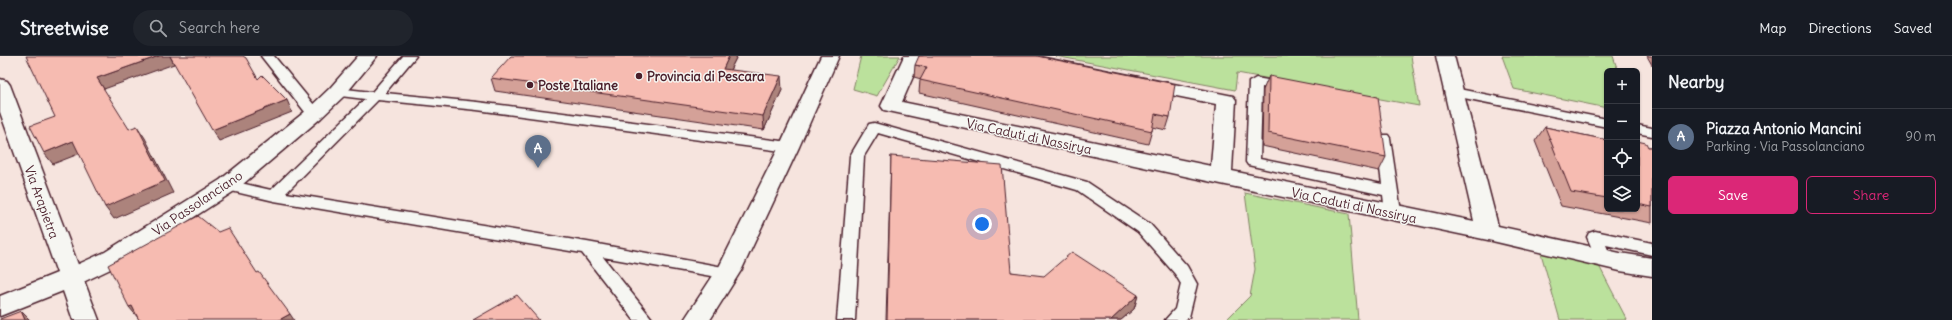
<!DOCTYPE html>
<meta charset="utf-8">
<style>
:root{--surface:#171b24;--page:#20242c;--text:#f1f3f6;--muted:#9ea1a6;--line:#363941;--accent:#db2777}
body{margin:0;font-family:Delius,sans-serif;background:var(--page);color:var(--text)}
.controls{position:absolute;right:12px;top:12px;display:grid;overflow:hidden;border-radius:6px;box-shadow:0 1px 3px #0004}
.controls button{width:36px;height:36px;display:grid;place-items:center;padding:0;border:0;border-bottom:1px solid var(--line);background:var(--surface);color:var(--text);font:20px sans-serif}
.you{position:absolute;left:982px;top:168px;width:14px;height:14px;margin:-10px;border:3px solid #fff;border-radius:50%;background:#1a73e8;box-shadow:0 0 0 6px #1a73e833}
.badge{display:grid;place-items:center;width:26px;height:26px;border-radius:50%;background:var(--accent);color:#fff;font-size:13px;font-weight:700}
.pin{position:absolute;translate:-50% -33px;filter:drop-shadow(0 1px 2px #0008)}
.pin::after{content:'';position:absolute;top:21px;width:14px;height:12px;background:inherit;clip-path:polygon(0 0,100% 0,50% 100%)}
.list{margin:0;padding:0;list-style:none}
h2{display:flex;justify-content:space-between;align-items:center;height:52px;margin:0;padding:0 16px;font-size:17px}
h2 small{font-size:13px;font-weight:400;color:var(--muted)}
.list li{display:grid;grid-template-columns:26px 1fr auto;gap:12px;align-items:center;box-sizing:border-box;height:56px;padding:0 16px;border-top:1px solid var(--line)}
.list b{display:block;font-size:15px;white-space:nowrap}
.list p{margin:0;font-size:13px;white-space:nowrap;color:var(--muted)}
.list em{font-size:13px;font-style:normal;color:var(--muted)}
.actions{display:flex;gap:8px;padding:12px 16px}
.actions a{flex:1;padding:9px 0;border:1px solid var(--accent);border-radius:6px;text-align:center;font-size:14px;color:var(--accent)}
.actions .main{background:var(--accent);color:#fff}
.icon{flex:none;width:22px;height:22px;fill:none;stroke:currentColor;stroke-width:2;stroke-linecap:round;stroke-linejoin:round}
.map{position:relative;flex:none;width:1652px;height:264px;overflow:hidden}
header{display:flex;align-items:center;gap:24px;box-sizing:border-box;height:56px;padding:0 20px;background:var(--surface);border-bottom:1px solid var(--line)}
header strong{font-size:19px}
nav{display:flex;gap:22px;margin-inline-start:auto;font-size:14px}
.search{width:280px;height:36px;background:var(--page);display:flex;align-items:center;gap:10px;box-sizing:border-box;padding:0 14px;border-radius:22px;color:var(--muted);font-size:15px}
main{display:flex}
aside{flex:1;background:var(--surface)}
.map>svg:first-child{display:block}
</style>
<header>
<strong>Streetwise</strong>
<div class="search"><svg class="icon" aria-label="search" viewBox="0 0 24 24"><circle cx="10" cy="10" r="6"/><path d="M15 15l6 6"/></svg>Search here</div>
<nav><a>Map</a><a>Directions</a><a>Saved</a></nav>
</header>
<main>
<div class="map">
<svg width="1652" height="264" viewBox="0 0 1652 264">
<rect width="100%" height="100%" fill="#f6e4de"/>
<filter id="ink" filterUnits="userSpaceOnUse"><feTurbulence type="fractalNoise" baseFrequency=".025" numOctaves="2"/><feDisplacementMap in="SourceGraphic" scale="8" xChannelSelector="R" yChannelSelector="G"/><feConvolveMatrix kernelMatrix="1 2 1 2 8 2 1 2 1" color-interpolation-filters="sRGB"/></filter>
<g filter="url(#ink)">
<!-- green -->
<path fill="#bbe19c" stroke="#828064" d="M 861,0 L 900,0 L 877,40 L 853,33 Z
M 1055,0 L 1411,0 L 1419,50 L 1237,17 L 1235,34 Z
M 1502,0 L 1613,0 L 1618,15 L 1607,15 L 1607,52 L 1514,33 Z
M 1245,137 L 1349,158 L 1358,264 L 1226,264 L 1250,240 L 1255,213 Z
M 1540,194 L 1597,206 L 1627,264 L 1560,264 Z"/>
<g fill="none" stroke-linecap="round" stroke-linejoin="round">
<!-- service casing -->
<g stroke="#4a1f2b" stroke-width="3">
<path id="service" d="M 261,0 L 274,0 L 319,55 L 321,58 L 319,61 L 309,61 Z
M 403,0 L 416,0 L 385,37 L 477,46 L 789,86 L 794,88 L 796,91 L 794,94 L 789,96 L 477,54 L 378,44 L 286,137 L 587,186 L 734,213 L 736,217 L 734,221 L 728,223 L 603,201 L 653,264 L 634,264 L 582,197 L 274,145 L 223,133 L 221,129 L 223,125 L 228,124 L 271,134 L 365,43 L 332,39 L 330,36 L 332,33 L 337,32 L 372,36 Z
M 1256,22 L 1290,28 L 1292,31 L 1285,35 L 1262,31 L 1260,103 L 1382,128 L 1376,82 L 1378,79 L 1388,79 L 1390,82 L 1401,156 L 1398,160 L 1393,161 L 1388,160 L 1385,156 L 1383,139 L 1248,109 L 1246,106 L 1249,26 Z
M 1454,32 L 1607,63 L 1607,71 L 1449,39 L 1447,36 L 1449,33 Z
M 874,67 L 1087,126 L 1150,168 L 1187,210 L 1197,228 L 1189,261 L 1185,264 L 1165,264 L 1175,253 L 1181,228 L 1175,218 L 1138,176 L 1077,134 L 878,77 L 864,100 L 855,264 L 837,264 L 850,100 L 869,68 Z
M 1637,69 L 1652,72 L 1652,80 L 1637,77 Z
M 1595,175 L 1652,187 L 1652,199 L 1606,189 L 1612,203 L 1610,207 L 1604,209 L 1598,207 L 1587,181 L 1589,177 Z"/>
</g>
<!-- minor casing -->
<g stroke="#4a1f2b" stroke-width="3">
<path id="minor" d="M 358,0 L 377,0 L 344,40 L 321,62 L 236,134 L 121,208 L 79,228 L 70,231 L 61,228 L 58,222 L 61,216 L 105,196 L 220,124 L 307,54 L 330,32 Z
M 821,0 L 839,0 L 799,91 L 742,213 L 710,264 L 684,264 L 720,209 L 779,91 Z
M 904,0 L 922,0 L 902,46 L 1211,110 L 1216,48 L 1007,6 L 1000,4 L 998,0 L 1035,0 L 1233,40 L 1236,44 L 1232,115 L 1474,165 L 1436,0 L 1454,0 L 1498,170 L 1620,197 L 1652,202 L 1652,220 L 1620,215 L 1488,184 L 1221,128 L 884,54 L 881,50 Z"/>
</g>
<!-- tertiary casing -->
<g stroke="#4a1f2b" stroke-width="3">
<path id="tertiary" d="M 0,23 L 7,25 L 10,29 L 99,264 L 73,264 L 63,235 L 0,260 L 0,240 L 57,217 L 0,56 Z"/>
</g>
<!-- service -->
<use href="#service" fill="#f6f6f2" fill-rule="evenodd"/>
<!-- minor -->
<use href="#minor" fill="#f6f6f2" fill-rule="evenodd"/>
<!-- tertiary -->
<use href="#tertiary" fill="#f6f6f2" fill-rule="evenodd"/>
</g>
<!-- wall -->
<path fill="#d4a198" stroke="#4a1f2b" d="M 737,0 L 730,14 L 782,34 L 764,74 L 495,35 L 491,22 Z
M 1647,0 L 1652,0 L 1652,9 Z
M 915,9 L 1170,61 L 1166,74 L 1153,71 L 1148,88 L 919,37 L 920,24 L 921,23 L 914,21 Z
M 1269,20 L 1386,101 L 1379,115 L 1262,90 L 1263,34 Z
M 1545,71 L 1607,84 L 1607,153 L 1637,153 L 1637,85 L 1648,91 L 1652,91 L 1652,167 L 1561,150 L 1535,85 Z
M 891,100 L 1011,216 L 1138,239 L 1134,253 L 1121,264 L 886,264 Z"/>
<!-- shaded-wall -->
<path fill="#ac837c" stroke="#4a1f2b" d="M 159,0 L 170,0 L 174,8 L 104,33 L 97,22 Z
M 729,0 L 737,0 L 724,26 L 723,13 Z
M 781,20 L 782,34 L 764,74 L 763,60 Z
M 287,44 L 292,56 L 219,85 L 212,74 Z
M 137,70 L 145,82 L 173,137 L 114,163 L 105,151 Z
M 73,85 L 81,97 L 53,108 L 44,97 Z
M 1138,239 L 1134,253 L 1121,264 L 1111,264 Z
M 132,250 L 139,263 L 129,251 Z
M 21,255 L 30,264 L 25,264 Z
M 290,258 L 294,264 L 279,264 Z"/>
<!-- building -->
<path fill="#f6bbb1" stroke="#4a1f2b" d="M 26,0 L 159,0 L 97,22 L 129,73 L 137,70 L 165,125 L 105,151 L 73,85 L 44,97 L 30,70 L 55,61 Z
M 170,0 L 243,0 L 246,2 L 258,23 L 262,19 L 287,44 L 212,74 Z
M 511,0 L 729,0 L 723,13 L 781,20 L 763,60 L 491,22 Z
M 919,0 L 1037,0 L 1175,28 L 1170,61 L 1155,58 L 1152,75 L 920,24 L 927,11 L 915,9 Z
M 1269,20 L 1378,41 L 1386,101 L 1268,77 Z
M 1545,71 L 1607,84 L 1607,142 L 1571,136 Z
M 1637,85 L 1646,87 L 1648,91 L 1652,91 L 1652,151 L 1637,148 Z
M 891,100 L 1002,109 L 1011,216 L 1044,220 L 1072,196 L 1138,239 L 1111,264 L 887,264 Z
M 198,160 L 218,176 L 228,172 L 257,217 L 259,216 L 290,258 L 279,264 L 139,264 L 132,250 L 129,251 L 108,209 Z
M 517,239 L 539,264 L 473,264 Z
M 21,255 L 25,264 L 0,264 L 0,263 Z"/>
</g>
<!-- markers -->
<g fill="#4a1f2b" stroke="#f6f6f2" stroke-width="1.5">
<circle cx="639" cy="20" r="4"/>
<circle cx="530" cy="29" r="4"/>
</g>
<g text-anchor="middle" stroke-width="3" stroke-linejoin="round" paint-order="stroke">
<!-- poi labels -->
<g font-size="13" font-weight="bold" fill="#4a1f2b" stroke="#f6f6f2" text-anchor="start">
<text x="647" y="25">Provincia di Pescara</text>
<text x="538" y="34">Poste Italiane</text>
</g>
<!-- street labels -->
<g font-size="13" fill="#4a1f2b" stroke="#f6f6f2">
<text transform="translate(1029 80) rotate(12)" y="5">Via Caduti di Nassirya</text>
<text transform="translate(42 146) rotate(70)" y="5">Via Arapietra</text>
<text transform="translate(197 147) rotate(-34)" y="5">Via Passolanciano</text>
<text transform="translate(1354 149) rotate(12)" y="5">Via Caduti di Nassirya</text>
</g>
</g>
</svg>
<div class="controls">
<button>+</button>
<button>−</button>
<button><svg class="icon" aria-label="locate" viewBox="0 0 24 24"><circle cx="12" cy="12" r="6"/><path d="M12 2v4M12 18v4M2 12h4M18 12h4"/></svg></button>
<button><svg class="icon" aria-label="layers" viewBox="0 0 24 24"><path d="M12 4l9 5-9 5-9-5zM3 14l9 5 9-5"/></svg></button>
</div>
<div class="you"></div>
<div class="pin badge" style="left:538px;top:112px;background:#5c6f8a">A</div>
</div>
<aside>
<h2>Nearby<small></small></h2>
<ul class="list">
<li><span class="badge" style="background:#5c6f8a">A</span><div><b>Piazza Antonio Mancini</b><p>Parking · Via Passolanciano</p></div><em>90 m</em></li>
</ul>
<div class="actions"><a class="main">Save</a><a>Share</a></div>
</aside>
</main>
